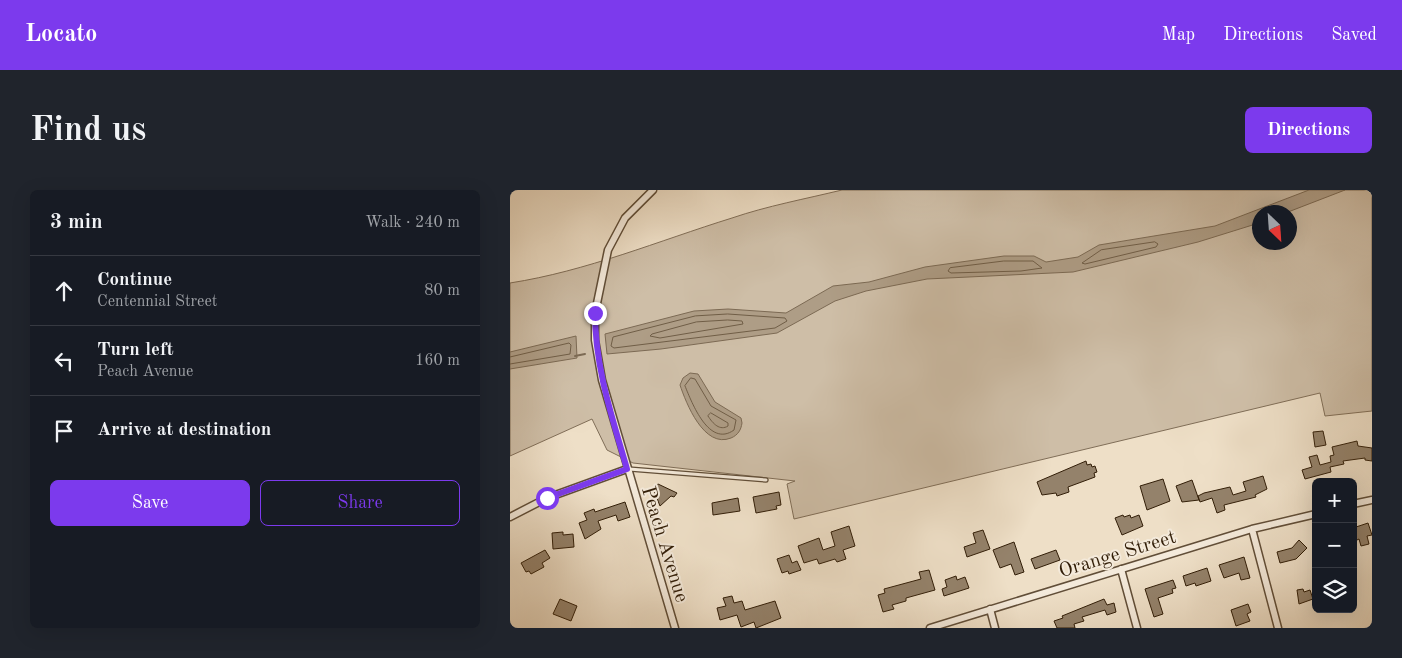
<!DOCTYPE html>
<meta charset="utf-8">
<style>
:root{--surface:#171b24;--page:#20242c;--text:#f1f3f6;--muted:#9ea1a6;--line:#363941;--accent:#7c3aed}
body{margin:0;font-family:"Old Standard TT",serif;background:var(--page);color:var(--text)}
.controls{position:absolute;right:15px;bottom:15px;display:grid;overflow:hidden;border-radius:8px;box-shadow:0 5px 20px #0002}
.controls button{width:45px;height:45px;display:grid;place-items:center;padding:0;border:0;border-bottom:1px solid var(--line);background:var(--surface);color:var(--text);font:25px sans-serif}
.compass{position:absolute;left:742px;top:15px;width:45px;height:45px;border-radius:50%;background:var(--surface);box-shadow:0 5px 20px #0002;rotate:155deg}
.stop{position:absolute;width:15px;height:15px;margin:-11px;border:4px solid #7c3aed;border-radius:50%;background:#fff}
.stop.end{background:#7c3aed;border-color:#fff;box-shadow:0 1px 5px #0008}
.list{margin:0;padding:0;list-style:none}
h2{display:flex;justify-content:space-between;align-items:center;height:65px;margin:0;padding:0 20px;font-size:21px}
h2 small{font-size:16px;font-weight:400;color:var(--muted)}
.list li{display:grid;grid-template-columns:32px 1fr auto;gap:15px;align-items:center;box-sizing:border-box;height:70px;padding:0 20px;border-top:1px solid var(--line)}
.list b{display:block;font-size:19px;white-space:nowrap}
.list p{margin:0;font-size:16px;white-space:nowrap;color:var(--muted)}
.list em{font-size:16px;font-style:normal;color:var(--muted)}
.actions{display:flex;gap:10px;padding:15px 20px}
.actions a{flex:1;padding:11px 0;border:1px solid var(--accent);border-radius:8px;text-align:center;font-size:18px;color:var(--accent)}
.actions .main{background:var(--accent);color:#fff}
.icon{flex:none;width:28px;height:28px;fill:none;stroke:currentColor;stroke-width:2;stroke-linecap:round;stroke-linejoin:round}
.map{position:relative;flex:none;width:862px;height:438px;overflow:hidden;border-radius:8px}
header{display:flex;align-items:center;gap:30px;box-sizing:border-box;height:70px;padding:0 25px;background:var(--accent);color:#fff}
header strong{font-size:24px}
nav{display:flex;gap:28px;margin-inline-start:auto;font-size:18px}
.intro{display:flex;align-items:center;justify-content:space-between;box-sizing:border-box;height:120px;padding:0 30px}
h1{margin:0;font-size:35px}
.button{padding:12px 22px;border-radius:8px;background:var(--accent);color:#fff;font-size:18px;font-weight:700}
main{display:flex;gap:30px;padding:0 30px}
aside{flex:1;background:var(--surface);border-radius:8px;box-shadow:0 5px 20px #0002}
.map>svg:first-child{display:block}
</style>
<header>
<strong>Locato</strong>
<nav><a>Map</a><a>Directions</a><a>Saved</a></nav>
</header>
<div class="intro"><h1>Find us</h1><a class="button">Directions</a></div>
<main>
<aside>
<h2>3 min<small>Walk · 240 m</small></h2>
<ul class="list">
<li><svg class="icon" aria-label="ahead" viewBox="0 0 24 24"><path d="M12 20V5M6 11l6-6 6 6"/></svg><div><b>Continue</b><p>Centennial Street</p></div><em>80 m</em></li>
<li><svg class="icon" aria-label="left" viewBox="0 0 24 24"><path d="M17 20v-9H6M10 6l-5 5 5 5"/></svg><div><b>Turn left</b><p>Peach Avenue</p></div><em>160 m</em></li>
<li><svg class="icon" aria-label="arrive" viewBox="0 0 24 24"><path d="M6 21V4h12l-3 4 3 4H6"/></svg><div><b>Arrive at destination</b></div></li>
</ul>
<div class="actions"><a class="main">Save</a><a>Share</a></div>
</aside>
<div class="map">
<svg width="862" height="438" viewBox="0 0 862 438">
<rect width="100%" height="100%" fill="#eedfc7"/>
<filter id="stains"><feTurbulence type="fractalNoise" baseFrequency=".004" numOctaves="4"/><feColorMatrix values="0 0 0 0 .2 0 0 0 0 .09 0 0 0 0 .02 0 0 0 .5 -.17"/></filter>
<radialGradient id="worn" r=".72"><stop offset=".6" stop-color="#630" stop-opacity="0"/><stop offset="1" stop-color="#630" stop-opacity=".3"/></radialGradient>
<!-- green -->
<path fill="#cebea7" stroke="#806e58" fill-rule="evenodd" d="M 332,0 L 862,0 L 862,221 L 815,226 L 810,203 L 284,329 L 277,294 L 285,291 L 123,273 L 97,260 L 82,229 L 0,266 L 0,93 C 77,81 148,51 222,28 C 257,16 295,9 332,0 ZM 749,22 L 779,22 L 779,52 L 749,52 Z"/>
<!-- water -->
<path fill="#ae9d86" stroke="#7c6a54" d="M 799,0 L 835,0 L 778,22 L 749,22 L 749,33 L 688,52 L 563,82 L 417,89 L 356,101 L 325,111 L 267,143 L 151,159 L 97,164 L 95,144 L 184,121 L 218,119 L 276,123 L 323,96 L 359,92 L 415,77 L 494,66 L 524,66 L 536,72 L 568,67 L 589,55 L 705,36 Z
M 66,146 L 67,168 L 0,179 L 0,162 Z
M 180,183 L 188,184 L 205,212 L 231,228 L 232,233 C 231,240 228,245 221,248 C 194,259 176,213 170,195 L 173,188 Z"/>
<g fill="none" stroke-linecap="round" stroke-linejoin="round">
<!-- shore -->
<path stroke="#705e47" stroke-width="1" d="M 645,52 L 648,54 L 646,57 L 575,74 L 572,73 L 591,60 Z
M 494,71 L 523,71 L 532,78 L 511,81 L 441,83 L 438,81 L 440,78 Z
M 218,124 L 275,128 L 277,131 L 265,138 L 104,158 L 101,156 L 103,147 L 185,126 Z
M 218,130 L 232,131 L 233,134 L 150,148 L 140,146 L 142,144 L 186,132 Z
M 0,167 L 59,153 L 61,155 L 60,164 L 0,174
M 181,188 L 185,189 L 201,216 L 226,230 L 224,240 C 199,258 182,213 175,196 Z
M 201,223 L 218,233 L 218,236 C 210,241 203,234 198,226 Z"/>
<!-- stream -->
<path stroke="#7c6a54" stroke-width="2" d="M 65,166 L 75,164"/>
</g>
<!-- building -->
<path fill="#94826b" stroke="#321e08" d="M 813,241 L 816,255 L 805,257 L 803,242 Z
M 847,251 L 848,256 L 862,258 L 862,271 L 855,270 L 855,268 L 833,271 L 834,274 L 820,277 L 821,282 L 795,289 L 792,280 L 802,277 L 799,267 L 807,265 L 810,275 L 821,272 L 820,266 L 824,265 L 822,257 Z
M 576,271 L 577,275 L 581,274 L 582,277 L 585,276 L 587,282 L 584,283 L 585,287 L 558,297 L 559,302 L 547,306 L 546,303 L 532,305 L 527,292 Z
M 753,286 L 757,299 L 745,305 L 746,307 L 714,315 L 715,320 L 707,323 L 702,308 L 690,312 L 688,306 L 694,303 L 720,297 L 723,305 L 736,301 L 733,292 Z
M 653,289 L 660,311 L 637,320 L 630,296 Z
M 682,290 L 689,310 L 672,312 L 666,296 Z
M 148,294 L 167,303 L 164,307 L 161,306 L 150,316 L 143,298 Z
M 269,302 L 271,315 L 266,316 L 267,319 L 246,323 L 243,307 Z
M 228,308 L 230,321 L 203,325 L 202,313 Z
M 115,312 L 120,327 L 108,331 L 106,325 L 88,331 L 91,339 L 75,349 L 69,333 L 77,330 L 74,323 L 84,319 L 85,322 Z
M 613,325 L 614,327 L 620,325 L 621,328 L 629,325 L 633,336 L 612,345 L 605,328 Z
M 858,333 L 862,345 L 857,346 L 859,354 L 851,356 L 849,349 L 847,350 L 843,344 L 843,338 Z
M 339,336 L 345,356 L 333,360 L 336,369 L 327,372 L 325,369 L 309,374 L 307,369 L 294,373 L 288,356 L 309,348 L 313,360 L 325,356 L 321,342 Z
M 473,340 L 480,359 L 457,367 L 454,357 L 466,353 L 463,343 Z
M 53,342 L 53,345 L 63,344 L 64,357 L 43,359 L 42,343 Z
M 789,350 L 797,358 L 786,369 L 770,373 L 767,362 L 782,358 Z
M 504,352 L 514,382 L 505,385 L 501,374 L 490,378 L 483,360 Z
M 35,360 L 40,368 L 32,373 L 34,377 L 21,384 L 19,381 L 16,382 L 11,373 Z
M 546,360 L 550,370 L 525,379 L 521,369 Z
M 279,365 L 282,373 L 287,371 L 291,380 L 279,384 L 278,381 L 272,383 L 267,369 Z
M 734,367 L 740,388 L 731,390 L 729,383 L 714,388 L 709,375 Z
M 697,378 L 701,391 L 686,396 L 685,393 L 676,396 L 673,386 Z
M 419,380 L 425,400 L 396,408 L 396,411 L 382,415 L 384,419 L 373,422 L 368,405 L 375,403 L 374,399 L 411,389 L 409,382 Z
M 446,386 L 447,390 L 455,387 L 459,398 L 434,406 L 432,399 L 437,397 L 435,390 Z
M 663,390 L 666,398 L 662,399 L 663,403 L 648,408 L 653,424 L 644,427 L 635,399 Z
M 793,399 L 794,402 L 800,400 L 803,409 L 789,414 L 787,400 Z
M 222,406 L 224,413 L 232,411 L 235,420 L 265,411 L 271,428 L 246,438 L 244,432 L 231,437 L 227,425 L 210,430 L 207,418 L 216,416 L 213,408 Z
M 50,409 L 67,416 L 61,431 L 43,424 Z
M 594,409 L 597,415 L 604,413 L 606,422 L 597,425 L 595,420 L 572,427 L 574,431 L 564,434 L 565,438 L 547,438 L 544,431 L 553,428 L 552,426 Z
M 738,414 L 741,422 L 737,424 L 740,431 L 726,436 L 721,420 Z"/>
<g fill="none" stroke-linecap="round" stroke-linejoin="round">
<!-- service casing -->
<g stroke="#614e38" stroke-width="5.5">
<path id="service" d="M 119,279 L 256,290"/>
</g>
<!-- minor casing -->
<g stroke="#614e38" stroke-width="9">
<path id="minor" d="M 143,0 L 115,28 L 98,60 L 85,123 L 85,150 L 92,190 L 165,438
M 843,314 L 862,310
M 0,327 L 37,308 L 117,279
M 742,339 L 768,438
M 611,379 L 627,438
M 480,419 L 485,438
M 420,438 L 742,339 L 806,324"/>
</g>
<!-- service -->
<use href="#service" stroke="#f4eadb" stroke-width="3"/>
<!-- minor -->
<use href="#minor" stroke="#f4eadb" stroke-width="6"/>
</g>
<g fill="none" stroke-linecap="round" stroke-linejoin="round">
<!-- route -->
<path stroke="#7c3aed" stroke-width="6" d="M 37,308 L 117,279 C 102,227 85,177 85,123"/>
</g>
<g text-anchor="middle" stroke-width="4" stroke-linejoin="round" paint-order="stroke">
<!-- street labels -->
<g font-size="20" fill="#321e08" stroke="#f4eadb">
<text transform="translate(156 354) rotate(73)" y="7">Peach Avenue</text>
<text transform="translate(607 363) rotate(-17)" y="7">Orange Street</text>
</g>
</g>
<rect width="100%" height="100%" filter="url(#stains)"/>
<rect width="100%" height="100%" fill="url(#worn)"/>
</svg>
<div class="controls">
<button>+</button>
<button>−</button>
<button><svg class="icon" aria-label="layers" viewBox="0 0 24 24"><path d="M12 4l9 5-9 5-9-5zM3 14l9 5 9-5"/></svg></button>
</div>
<svg class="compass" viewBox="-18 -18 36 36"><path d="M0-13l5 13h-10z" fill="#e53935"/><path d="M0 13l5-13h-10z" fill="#9ea1a6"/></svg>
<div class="stop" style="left:37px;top:308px"></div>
<div class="stop end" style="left:85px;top:123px"></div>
</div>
</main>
